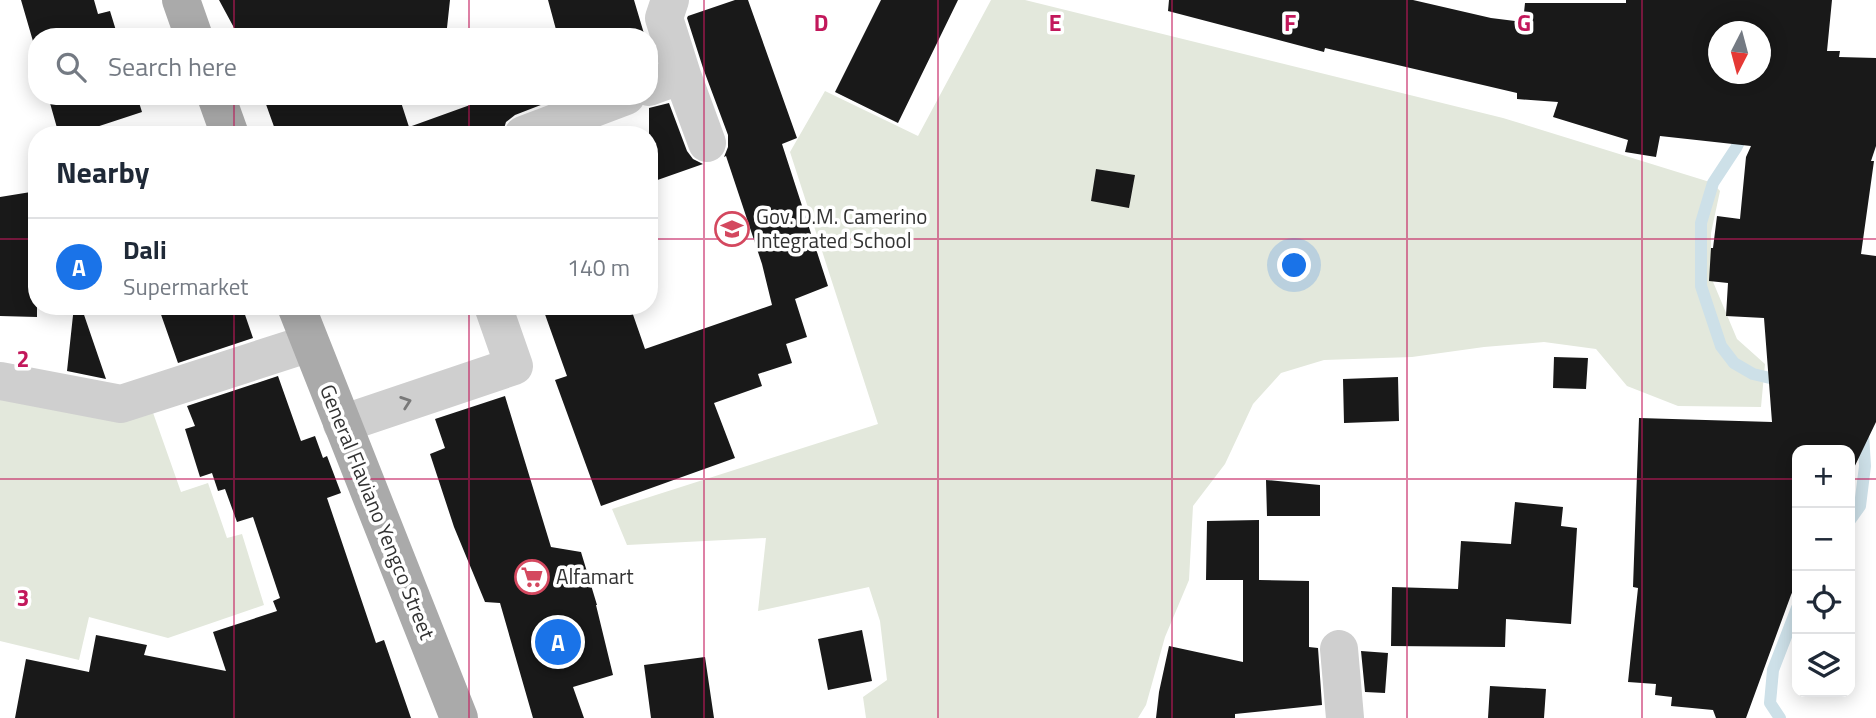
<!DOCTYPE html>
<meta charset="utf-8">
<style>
:root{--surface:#fff;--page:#f6f6f7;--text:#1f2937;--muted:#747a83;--line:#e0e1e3;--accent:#1a73e8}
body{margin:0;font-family:"Titillium Web",sans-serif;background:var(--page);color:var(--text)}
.controls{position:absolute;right:21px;bottom:21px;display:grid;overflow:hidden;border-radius:14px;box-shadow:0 4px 18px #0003}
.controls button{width:63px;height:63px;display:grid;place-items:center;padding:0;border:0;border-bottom:2px solid var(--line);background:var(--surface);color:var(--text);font:35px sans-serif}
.compass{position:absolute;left:1708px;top:21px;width:63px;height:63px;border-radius:50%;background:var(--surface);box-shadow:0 4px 18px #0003;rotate:186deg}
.you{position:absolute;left:1295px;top:266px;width:24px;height:24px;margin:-18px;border:5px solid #fff;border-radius:50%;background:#1a73e8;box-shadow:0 0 0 10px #1a73e833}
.badge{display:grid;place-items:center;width:46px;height:46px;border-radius:50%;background:var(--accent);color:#fff;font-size:23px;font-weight:700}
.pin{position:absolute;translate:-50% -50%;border:4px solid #fff;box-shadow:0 2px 7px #0006}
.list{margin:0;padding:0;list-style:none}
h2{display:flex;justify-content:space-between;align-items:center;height:91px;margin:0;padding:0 28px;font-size:30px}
h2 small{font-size:23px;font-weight:400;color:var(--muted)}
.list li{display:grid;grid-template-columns:46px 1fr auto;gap:21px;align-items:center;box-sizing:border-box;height:98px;padding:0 28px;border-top:2px solid var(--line)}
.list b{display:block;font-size:26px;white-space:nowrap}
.list p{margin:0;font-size:23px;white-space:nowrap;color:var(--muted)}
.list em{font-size:23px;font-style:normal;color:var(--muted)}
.icon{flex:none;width:38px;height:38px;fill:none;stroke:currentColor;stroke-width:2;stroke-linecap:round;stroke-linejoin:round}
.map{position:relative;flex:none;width:1876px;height:718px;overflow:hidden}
.search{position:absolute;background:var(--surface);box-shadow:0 4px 18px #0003;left:28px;top:28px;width:630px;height:77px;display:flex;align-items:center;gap:18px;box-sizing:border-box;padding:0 24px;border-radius:28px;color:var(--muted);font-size:26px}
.panel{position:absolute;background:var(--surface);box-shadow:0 4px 18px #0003;left:28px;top:126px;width:630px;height:189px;border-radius:28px}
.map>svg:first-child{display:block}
</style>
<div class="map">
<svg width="1876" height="718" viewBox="0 0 1876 718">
<rect width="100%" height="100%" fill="#fff"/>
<!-- green -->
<path fill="#e3e8dc" d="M 991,0 L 1025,0 L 1503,118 L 1713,183 L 1720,191 L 1711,233 L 1711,277 L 1737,339 L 1765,364 L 1761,407 L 1678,406 L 1627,386 L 1596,349 L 1544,342 L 1484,347 L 1412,357 L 1324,360 L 1281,373 L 1253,404 L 1225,464 L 1193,506 L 1189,580 L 1165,637 L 1146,705 L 1138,718 L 866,718 L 863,697 L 887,680 L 880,621 L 869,587 L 758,611 L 766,538 L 627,545 L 612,509 L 878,424 L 790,152 L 825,91 L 918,136 Z
M 0,393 L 151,407 L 181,492 L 208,483 L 227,538 L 242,534 L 264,605 L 168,638 L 89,617 L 79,660 L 0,641 Z"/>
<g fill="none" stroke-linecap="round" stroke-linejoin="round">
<!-- stream -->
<path stroke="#cde0e8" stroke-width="12" d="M 1745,130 L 1736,148 L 1713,183 L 1701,223 L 1701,286 L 1721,346 L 1734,363 L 1753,374 L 1783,381
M 1850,520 L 1860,506 L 1865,466 L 1863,433
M 1780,718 L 1770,703 L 1773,670 L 1797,608"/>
</g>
<!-- building -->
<path fill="#191919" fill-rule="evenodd" d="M 21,0 L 94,0 L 98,14 L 110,11 L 118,37 L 37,37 L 37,55 Z
M 219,0 L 450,0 L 446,37 L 239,37 Z
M 548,0 L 634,0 L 645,37 L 558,37 Z
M 735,0 L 748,0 L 797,138 L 782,144 L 828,286 L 795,299 L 807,337 L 786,344 L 792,363 L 758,374 L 762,386 L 714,403 L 735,458 L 601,506 L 555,380 L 567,376 L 542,306 L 630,306 L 645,349 L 772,305 L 762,264 L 726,156 L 724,157 L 728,147 L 728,135 L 703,68 L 687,18 L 688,16 Z
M 881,0 L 958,0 L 898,123 L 835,92 Z
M 1169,0 L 1413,0 L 1491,18 L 1523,22 L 1525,3 L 1626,3 L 1626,0 L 1832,0 L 1827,51 L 1840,51 L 1839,57 L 1876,58 L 1876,146 L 1871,161 L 1874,161 L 1861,254 L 1876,256 L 1876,422 L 1850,476 L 1850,450 L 1797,450 L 1797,582 L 1791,595 L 1746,718 L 1716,718 L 1713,710 L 1671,706 L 1672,697 L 1655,695 L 1656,684 L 1628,682 L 1638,588 L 1633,587 L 1639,418 L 1772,422 L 1764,318 L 1726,316 L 1728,283 L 1709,281 L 1711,248 L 1713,248 L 1717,216 L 1740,219 L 1746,157 L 1751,146 L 1660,136 L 1656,157 L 1625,152 L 1628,140 L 1553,117 L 1558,102 L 1517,99 L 1517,93 L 1325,48 L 1324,52 L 1168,11 ZM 1718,32 L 1760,32 L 1760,74 L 1718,74 Z
M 48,96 L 137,96 L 142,112 L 72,135 L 59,135 Z
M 263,96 L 399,96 L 409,127 L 495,96 L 564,96 L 515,115 L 506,122 L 502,135 L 277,135 Z
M 669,103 L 687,151 L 693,159 L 703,164 L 649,183 L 649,108 Z
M 1096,169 L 1135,175 L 1129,208 L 1091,201 Z
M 37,191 L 37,317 L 0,316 L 0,197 Z
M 74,306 L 81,306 L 106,379 L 67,371 Z
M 158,306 L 242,306 L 253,338 L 178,363 Z
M 1554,357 L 1588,358 L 1586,389 L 1553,388 Z
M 278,376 L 301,441 L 315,436 L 323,458 L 327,456 L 341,493 L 327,498 L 376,643 L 384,640 L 411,718 L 15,718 L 26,659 L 89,672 L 96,635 L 147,645 L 144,655 L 226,671 L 213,632 L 277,611 L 273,601 L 280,598 L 253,517 L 237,522 L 225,489 L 218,491 L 212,473 L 200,477 L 185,429 L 195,426 L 187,406 Z
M 1398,377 L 1399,421 L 1344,423 L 1343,379 Z
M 505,396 L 551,547 L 581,552 L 597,605 L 596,605 L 613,675 L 573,687 L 584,718 L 533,718 L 500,603 L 485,602 L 454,527 L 430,454 L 445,448 L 435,419 Z
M 1266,480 L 1320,485 L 1320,516 L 1267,516 Z
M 1515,502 L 1563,507 L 1561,526 L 1577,528 L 1571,624 L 1506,619 L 1505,647 L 1391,646 L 1392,587 L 1458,589 L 1461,541 L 1511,544 Z
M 1259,520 L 1259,580 L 1309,581 L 1309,647 L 1318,648 L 1322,705 L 1235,714 L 1235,718 L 1156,718 L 1159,692 L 1169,646 L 1243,662 L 1243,580 L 1206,580 L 1207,521 Z
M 862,630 L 872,681 L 828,690 L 818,639 Z
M 1361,651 L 1388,653 L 1385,693 L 1365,692 Z
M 705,657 L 714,718 L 651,718 L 644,665 Z
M 1490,686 L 1546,689 L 1544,718 L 1488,718 Z"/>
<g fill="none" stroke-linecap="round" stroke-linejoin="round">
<!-- minor -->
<path stroke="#cfcfcf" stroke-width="38" d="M 682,75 L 707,143
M 649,87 L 682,75 L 664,18 L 670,0
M 523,135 L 626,96
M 0,381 L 121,404 L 310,343
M 342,424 L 514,366 L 493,306
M 1339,649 L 1345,718"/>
<!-- major -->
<path stroke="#aaa" stroke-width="38" d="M 181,0 L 194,37
M 216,96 L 230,135
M 296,306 L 459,718"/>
</g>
<!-- one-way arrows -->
<defs><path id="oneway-chevron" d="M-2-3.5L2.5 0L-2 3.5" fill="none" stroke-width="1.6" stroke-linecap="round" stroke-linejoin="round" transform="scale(1.75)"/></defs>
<use stroke="#797979" href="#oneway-chevron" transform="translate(406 402) rotate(-19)"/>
<!-- grid -->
<path fill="none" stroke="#c2185b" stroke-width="2" stroke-opacity="0.55" d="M 234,0 L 234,37M 469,0 L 469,37M 704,0 L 704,718M 938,0 L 938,718M 1172,0 L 1172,718M 1407,0 L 1407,718M 1642,0 L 1642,718M 234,96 L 234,135M 469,96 L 469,135M 0,239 L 37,239M 649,239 L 1876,239M 234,306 L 234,718M 469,306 L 469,718M 0,479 L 1797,479M 1850,479 L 1876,479"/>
<!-- icons -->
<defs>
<g id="school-ring" transform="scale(1.75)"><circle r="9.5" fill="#fff" stroke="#d4485f" stroke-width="1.5"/><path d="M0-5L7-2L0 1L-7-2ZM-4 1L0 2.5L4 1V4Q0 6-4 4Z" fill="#d4485f"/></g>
<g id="supermarket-ring" transform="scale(1.75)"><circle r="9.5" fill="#fff" stroke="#d4485f" stroke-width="1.5"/><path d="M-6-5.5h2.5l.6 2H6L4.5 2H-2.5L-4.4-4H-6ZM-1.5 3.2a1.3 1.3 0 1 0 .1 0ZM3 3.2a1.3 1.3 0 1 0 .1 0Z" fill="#d4485f"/></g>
</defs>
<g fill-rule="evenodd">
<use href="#school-ring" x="732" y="229"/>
<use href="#supermarket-ring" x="532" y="577"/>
</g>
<g text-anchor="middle" stroke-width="7" stroke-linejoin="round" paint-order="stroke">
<!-- poi labels -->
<g font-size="21" fill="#323232" stroke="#fff" text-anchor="start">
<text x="756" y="224">Gov. D.M. Camerino<tspan x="756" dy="24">Integrated School</tspan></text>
<text x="556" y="584">Alfamart</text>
</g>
<!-- street labels -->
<g font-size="21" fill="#323232" stroke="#fff">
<text transform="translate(377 512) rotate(68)" y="7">General Flaviano Yengco Street</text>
</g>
</g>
<g font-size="23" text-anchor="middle" font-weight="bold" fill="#c2185b" stroke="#fff" stroke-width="7" stroke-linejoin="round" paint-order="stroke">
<text x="821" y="31">D</text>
<text x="1055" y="31">E</text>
<text x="1290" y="31">F</text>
<text x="1524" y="31">G</text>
<text x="23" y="367">2</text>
<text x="23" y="606">3</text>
</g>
</svg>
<div class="controls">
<button>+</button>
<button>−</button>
<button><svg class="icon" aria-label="locate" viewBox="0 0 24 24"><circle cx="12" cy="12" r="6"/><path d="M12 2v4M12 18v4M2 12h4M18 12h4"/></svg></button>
<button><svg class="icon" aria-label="layers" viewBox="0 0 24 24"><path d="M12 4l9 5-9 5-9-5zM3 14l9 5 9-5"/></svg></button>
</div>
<svg class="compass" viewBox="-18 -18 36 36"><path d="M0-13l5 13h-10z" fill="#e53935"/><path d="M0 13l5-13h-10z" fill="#747a83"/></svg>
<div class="you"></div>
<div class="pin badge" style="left:558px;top:642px">A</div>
<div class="search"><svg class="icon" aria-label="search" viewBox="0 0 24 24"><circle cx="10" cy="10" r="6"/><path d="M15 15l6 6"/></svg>Search here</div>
<section class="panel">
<h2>Nearby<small></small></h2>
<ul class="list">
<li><span class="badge">A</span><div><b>Dali</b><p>Supermarket</p></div><em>140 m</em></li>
</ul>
</section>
</div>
